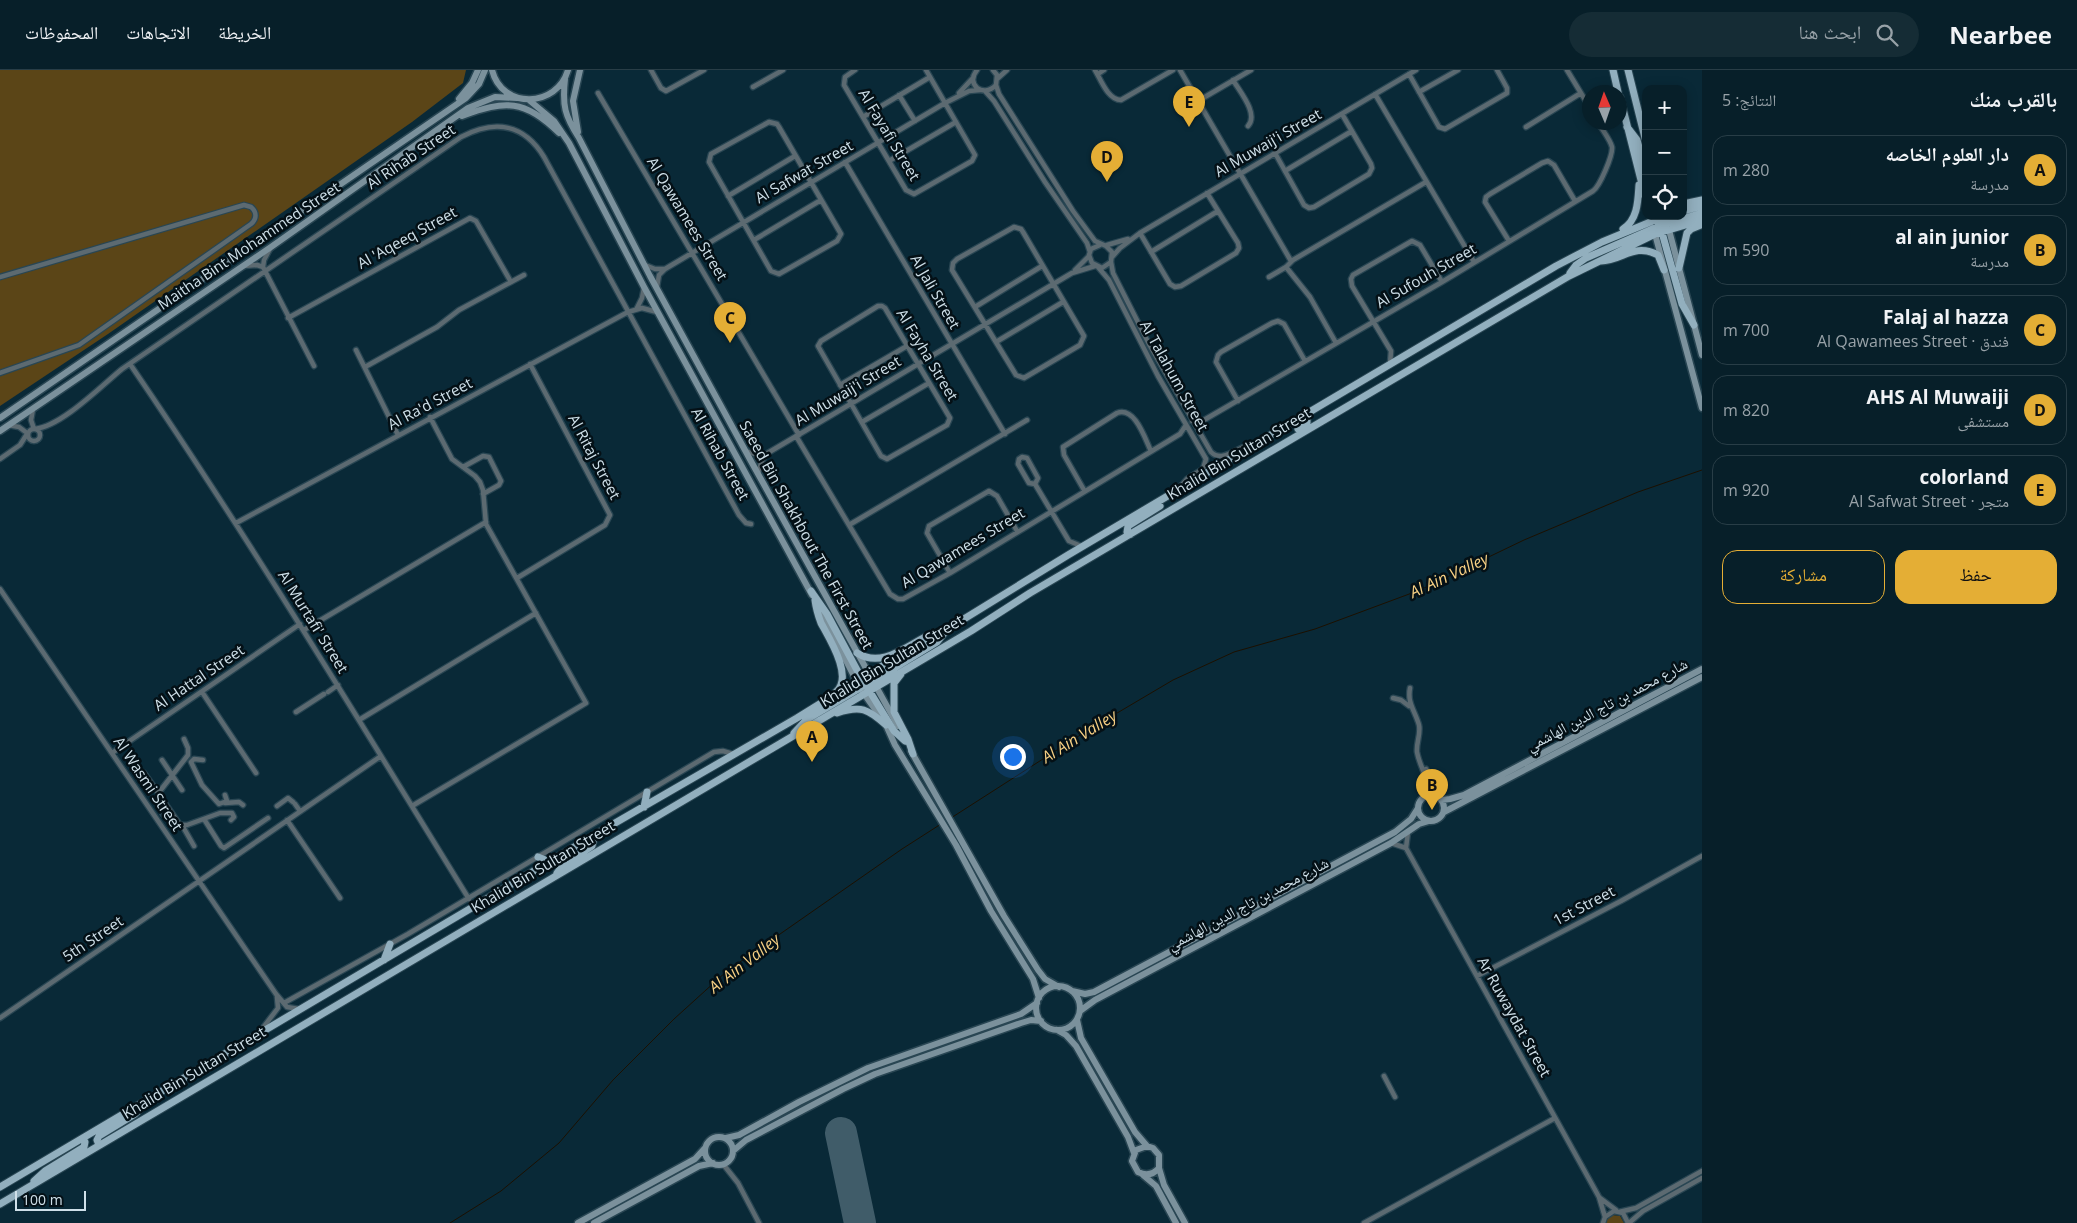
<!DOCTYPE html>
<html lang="ar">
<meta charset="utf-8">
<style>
:root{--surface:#071f29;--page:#152c35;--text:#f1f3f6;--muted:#98a2a8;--line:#283d46;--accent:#e4ae35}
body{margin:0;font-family:"Open Sans","Noto Naskh Arabic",sans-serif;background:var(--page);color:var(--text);direction:rtl}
.controls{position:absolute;right:15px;top:15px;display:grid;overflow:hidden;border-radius:10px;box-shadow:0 2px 12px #0003}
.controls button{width:45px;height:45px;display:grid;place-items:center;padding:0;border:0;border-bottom:1px solid var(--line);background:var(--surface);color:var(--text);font:25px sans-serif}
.compass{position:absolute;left:1582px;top:15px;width:45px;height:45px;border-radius:50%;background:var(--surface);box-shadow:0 2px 12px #0003;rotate:358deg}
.scale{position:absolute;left:15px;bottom:12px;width:71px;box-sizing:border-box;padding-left:5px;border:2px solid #cfe0e9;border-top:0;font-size:14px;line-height:18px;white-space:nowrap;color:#cfe0e9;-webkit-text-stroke:4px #041016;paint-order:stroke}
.you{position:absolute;left:1012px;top:686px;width:18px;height:18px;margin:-12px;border:4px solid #fff;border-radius:50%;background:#1a73e8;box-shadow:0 0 0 8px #1a73e833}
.badge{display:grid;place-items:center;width:32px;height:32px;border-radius:50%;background:var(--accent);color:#111;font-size:16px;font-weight:700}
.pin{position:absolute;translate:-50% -41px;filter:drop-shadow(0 1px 2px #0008)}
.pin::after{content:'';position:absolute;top:26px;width:18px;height:15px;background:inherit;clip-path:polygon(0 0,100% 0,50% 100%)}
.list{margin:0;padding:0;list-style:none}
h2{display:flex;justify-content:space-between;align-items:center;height:65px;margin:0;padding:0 20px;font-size:21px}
h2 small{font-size:16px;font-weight:400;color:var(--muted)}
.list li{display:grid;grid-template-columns:32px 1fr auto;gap:15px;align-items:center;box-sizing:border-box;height:70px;margin:0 10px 10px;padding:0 10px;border:1px solid var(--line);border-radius:15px}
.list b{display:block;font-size:19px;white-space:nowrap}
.list p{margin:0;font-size:16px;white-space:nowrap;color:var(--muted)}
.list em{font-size:16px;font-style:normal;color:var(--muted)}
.actions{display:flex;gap:10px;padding:15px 20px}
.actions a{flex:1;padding:11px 0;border:1px solid var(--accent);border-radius:15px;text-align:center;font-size:18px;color:var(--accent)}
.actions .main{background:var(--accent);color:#111}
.icon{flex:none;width:28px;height:28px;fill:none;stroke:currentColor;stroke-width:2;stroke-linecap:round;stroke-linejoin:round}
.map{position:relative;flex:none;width:1702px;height:1153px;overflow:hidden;direction:ltr}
header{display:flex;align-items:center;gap:30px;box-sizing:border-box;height:70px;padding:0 25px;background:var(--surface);border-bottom:1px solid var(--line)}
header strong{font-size:24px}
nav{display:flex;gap:28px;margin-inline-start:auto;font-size:18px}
.search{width:350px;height:45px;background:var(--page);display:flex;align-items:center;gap:12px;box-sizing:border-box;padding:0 18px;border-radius:28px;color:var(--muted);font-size:19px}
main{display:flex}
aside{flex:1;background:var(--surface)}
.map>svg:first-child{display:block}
</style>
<header>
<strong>Nearbee</strong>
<div class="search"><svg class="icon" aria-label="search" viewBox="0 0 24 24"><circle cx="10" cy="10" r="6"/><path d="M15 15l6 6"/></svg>ابحث هنا</div>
<nav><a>الخريطة</a><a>الاتجاهات</a><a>المحفوظات</a></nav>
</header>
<main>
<aside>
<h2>بالقرب منك<small>النتائج: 5</small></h2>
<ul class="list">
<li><span class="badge">A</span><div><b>دار العلوم الخاصه</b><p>مدرسة</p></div><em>280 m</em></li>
<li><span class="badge">B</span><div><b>al ain junior</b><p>مدرسة</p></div><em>590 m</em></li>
<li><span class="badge">C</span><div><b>Falaj al hazza</b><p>فندق · Al Qawamees Street</p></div><em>700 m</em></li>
<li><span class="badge">D</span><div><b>AHS Al Muwaiji</b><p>مستشفى</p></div><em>820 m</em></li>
<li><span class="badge">E</span><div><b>colorland</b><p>متجر · Al Safwat Street</p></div><em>920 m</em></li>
</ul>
<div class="actions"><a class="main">حفظ</a><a>مشاركة</a></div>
</aside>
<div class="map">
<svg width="1702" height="1153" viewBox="0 0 1702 1153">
<rect width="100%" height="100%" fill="#092937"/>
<!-- green -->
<path fill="#5b4517" d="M 0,0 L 466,0 L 463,13 L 412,52 L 108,264 L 0,336 Z
M 1612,1145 L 1620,1146 L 1624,1153 L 1606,1153 L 1607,1149 Z"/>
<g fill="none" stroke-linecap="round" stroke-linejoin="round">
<!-- stream -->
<path stroke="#1c1000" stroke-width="1" d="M 951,748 L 1085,662 L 1173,610 L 1234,582 L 1315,559 L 1420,520 L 1524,470 L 1638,422 L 1702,400
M 450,1153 L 501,1121 L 559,1073 L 613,1010 L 674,949 L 727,901 L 902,779 L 941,754"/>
<!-- runway -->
<path stroke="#405c69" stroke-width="32" d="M 841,1063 L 860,1153"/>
<!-- street-tunnel -->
<path stroke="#274452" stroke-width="4.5" stroke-dasharray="4.5 2" stroke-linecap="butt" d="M 160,746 L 163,744"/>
<!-- street casing -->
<g stroke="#294653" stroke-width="7">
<path id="street" d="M 651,0 L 661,18 L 666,21 L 704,0
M 855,0 L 845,7 L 844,15 L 906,120 L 914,124 L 972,91 L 975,85 L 926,0
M 977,0 C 965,14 983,29 996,15 L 997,5 L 993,0
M 1095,0 C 1101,10 1108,30 1121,30 L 1173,0
M 1180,0 L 1291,191
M 1567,0 L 1590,38
M 1098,4 L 1104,0
M 1409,4 L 1439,57 L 1445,59 L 1507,23 L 1507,18 L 1497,0
M 997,9 L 1007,0
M 1233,10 C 1240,22 1259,44 1248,56
M 996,15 L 999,24 L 1073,141 L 1095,171 L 1106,176 L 1112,182 L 1111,192 L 1102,198 L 1092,193 L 1089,185 L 1091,179 L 1100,175
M 753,17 L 783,0
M 985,21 L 994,31 L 1045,112 L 1087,173 L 1090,182
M 1419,22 L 1458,0
M 598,23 L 799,365
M 959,23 L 972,9
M 1375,24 L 1474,192
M 899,25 L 915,51
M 1198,31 L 1251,0
M 863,47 L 930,7
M 769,52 L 777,54 L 779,57 L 841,164 L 837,171 L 779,204 L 771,201 L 709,92 L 711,84 Z
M 1526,57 L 1581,23
M 1275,83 L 1304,135 L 1309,138 L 1314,137 L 1369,104 L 1372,98 L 1371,94 L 1342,44
M 889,91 L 956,52
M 845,92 L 1005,364
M 1285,101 L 1352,61
M 728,126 L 795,86
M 1014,157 L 1021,159 L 1023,162 L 1084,266 L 1080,275 L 1024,308 L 1016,305 L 952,200 L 953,193 L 957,189 Z
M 1140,163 L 1170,214 L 1175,217 L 1181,216 L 1236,183 L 1239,178 L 1238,173 L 1207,123
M 754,170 L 821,130
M 1509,171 L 1485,132 L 1486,127 L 1490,124 L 1542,93 L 1548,91 L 1554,95 L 1575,131
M 1107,175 L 1128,169
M 271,177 L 264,190 L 263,197 L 314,296
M 1151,182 L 1218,141
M 1112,187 L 1120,178 L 1140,163 L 1416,0
M 1111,192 L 1113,203 L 1150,276 L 1211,382 C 1223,394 1239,375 1254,374
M 645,195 L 655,199 L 665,199
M 243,196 L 257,195 L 263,197
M 1098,197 L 1109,210 L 1158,306 L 1206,389 L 1203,399 L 1187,409 L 1180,417
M 1286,197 L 1310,227 L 1336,273
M 1075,200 L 1089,186
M 0,207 L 244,135 L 251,137 C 257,142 257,149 251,154 L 79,275 L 0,303
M 1269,207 L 1286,197 L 1293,190 L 1426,112
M 657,217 L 659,205 L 665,199 L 945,33 L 969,21 L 980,20
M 878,236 L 882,236 L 885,238 L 950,348 L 947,355 L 887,389 L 881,386 L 818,276 L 821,271 Z
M 975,237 L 1042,196
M 637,238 L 642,228 L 644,218
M 288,248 L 470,148 L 476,151 L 511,212
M 996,272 L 1063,232
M 356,280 L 398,365
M 130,294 C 249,468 358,649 469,829
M 1390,294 L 1391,281 L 1352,216 L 1351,209 L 1353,205 L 1412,171 L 1420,175 L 1442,212
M 365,297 L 437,257 L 459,240 L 524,205
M 840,315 L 907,276
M 1238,331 L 1216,292 L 1218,285 L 1221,282 L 1272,253 L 1278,251 L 1284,254 L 1305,291
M 33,339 L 31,350 L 34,359
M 1192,351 L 1204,350 L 1442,212 L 1593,121 C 1600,116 1613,85 1612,77 C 1610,69 1602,60 1598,52
M 862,352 L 929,313
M 8,355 L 19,357 L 27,363
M28 365a6 6 0 1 1 12 0a6 6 0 1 1-12 0Z
M 35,359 C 62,356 101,316 122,299 L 461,67 C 495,49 524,54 544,87 L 739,445 L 746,453 L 751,454
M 796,366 L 890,524 L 898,529 L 903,529 L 950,503 L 1180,364 L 1186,355
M 746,381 L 757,385 L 766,384
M 1022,387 L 1027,388 L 1038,408 L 1035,414 L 1029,413 L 1018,394 L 1019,389 Z
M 0,389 L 20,375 L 27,364
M 463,397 L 483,386 L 489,387 L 501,411 L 499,415 L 483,424
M 758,404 L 761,393 L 766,384 L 1072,203 L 1095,196
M 1035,414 L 1069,471 L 1081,476
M 1084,420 L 1064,385 L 1063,377 L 1117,343 C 1135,336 1145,369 1151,381
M 236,453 L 628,242 L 642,238 L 657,242
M 849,455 L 1027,350
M 950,503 L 927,463 L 929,456 L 989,421 L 997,426 L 1017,461
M 517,508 L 605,455 L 610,445 L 530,294
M 0,519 L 276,924 L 287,937 L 299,939
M 304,560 L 486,452
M 1410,618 C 1407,633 1415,641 1419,655 C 1421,664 1416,673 1417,682 C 1420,699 1431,708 1424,727
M 202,622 L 256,703
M 328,622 L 338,615
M 1393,628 L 1401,630 L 1409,636
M 296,642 L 324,624
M 359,650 L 536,543
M 184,669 L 188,678 L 188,685 L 160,721 L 160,726 L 180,755 L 187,755 L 220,743 L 232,743 L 234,747 L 231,750
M 112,683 L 300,554
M 162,690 L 182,720
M 203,690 L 194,689 L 191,692 L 202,715 L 219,734 L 227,731 L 225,725
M 1426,699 L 1438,726
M 144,703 L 159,724
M 225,733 L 239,732 L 243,735
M 295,734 L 300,741
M 277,736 L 288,728 L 293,732
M 412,736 L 586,633 L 486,454 L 483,420 L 480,412 L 475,406 L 452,389 L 430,347
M 204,749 L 221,776 L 224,778 L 268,748
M 287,750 L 340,828
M 182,755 L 194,776
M 1408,762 L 1406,778 L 1599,1127 L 1605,1147
M 1391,773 L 1406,778
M 1477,906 L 1621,831 L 1702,786
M 284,933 L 408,864 L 714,682 L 723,681 L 733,684
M 0,948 L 381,686
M 262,959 L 278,938 L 277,927
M 1384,1006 L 1395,1027
M 723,1094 L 738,1113 L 759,1153
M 1600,1128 L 1616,1140
M 1619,1142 L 1636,1138 L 1702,1101
M 1364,1153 L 1555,1048
M 1603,1153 L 1605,1147 L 1614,1141 L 1623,1143 L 1628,1153
M 1629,1153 L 1643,1141 L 1702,1108"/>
</g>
<!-- secondary casing -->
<g stroke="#294653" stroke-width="9">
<path id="secondary" d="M 492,0 C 502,40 557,38 568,0
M 565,9 C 562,36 565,46 579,68 L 650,206 L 752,393 L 898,656
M 459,29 L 472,13 L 478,0
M 529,30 L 554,51 L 569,73 L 644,217 L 812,525
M 462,46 C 505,30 525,29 559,63
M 578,62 L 573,31 L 580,0
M 1669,160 L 1702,285
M 1655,164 L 1702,338
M 0,348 L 466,28 L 479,14 L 485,0
M 0,361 L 271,177 L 468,38 L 495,27 L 517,28
M 818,536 L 860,618 L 886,655 L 895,675 L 956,775 L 991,841 L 1033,909 L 1039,928
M 911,681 L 1004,846 L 1038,900 L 1045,909 L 1059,917
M1418 738a13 13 0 1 1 26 0a13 13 0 1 1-26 0Z
M 1442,730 L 1450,729 L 1464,725 L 1702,599
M 1444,742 L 1702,607
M1036 938a22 22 0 1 1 44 0a22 22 0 1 1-44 0Z
M 1072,921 L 1085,924 L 1094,922 L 1395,762 L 1411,749 L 1418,738
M 1080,941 L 1095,930 L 1391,773 L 1419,754 L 1429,751
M 1077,950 L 1081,968 L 1135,1062 L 1147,1076 L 1153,1078 L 1159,1085 L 1159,1098 C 1153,1105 1146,1106 1138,1102 L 1132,1091 L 1136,1080 L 1147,1076
M 1057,960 L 1066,965 L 1076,976 L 1128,1067 L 1134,1083
M705 1081a14 14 0 1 1 28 0a14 14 0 1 1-28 0Z
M 726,1068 L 739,1065 L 799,1032 L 868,998 L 1021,944 L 1037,933
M 733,1081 L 746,1070 L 843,1019 L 875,1004 L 1021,953 L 1031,950 L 1041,951
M 1159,1098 L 1164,1115 L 1185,1153
M 1143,1105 L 1156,1116 L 1176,1153
M 578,1153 L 695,1089 L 705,1078
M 594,1153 L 699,1096 L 713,1093"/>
</g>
<!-- primary casing -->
<g stroke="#294653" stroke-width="9">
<path id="primary" d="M 1613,0 L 1618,22
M 1628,0 L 1646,72
M 1620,27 L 1646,130
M 1627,57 L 1637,70 L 1646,103
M 1683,134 L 1702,130
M 1683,141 L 1702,136
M 1660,158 L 1668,153 L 1702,143
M 1623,159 C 1638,150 1638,130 1639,115
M 1661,159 L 1682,234 L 1694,255
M 1601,191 C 1622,191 1634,172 1658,185 L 1664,200
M 1679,198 L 1687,163 L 1691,159 L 1701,155
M 1570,203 L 1576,195 L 1586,188 L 1657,157 L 1665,146
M 1298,359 L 1307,353 L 1307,348 L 1304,345
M 1131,464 L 1127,462 L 1128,456 L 1160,436
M 811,521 L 827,544 L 865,615 L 875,616
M 815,530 C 816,538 818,545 821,553 C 829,568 854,607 836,622
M 857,583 C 884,600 910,572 934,563
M 901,604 L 894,613 L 894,642 L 908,669 L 913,684
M 865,616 L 937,572 L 945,562
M 867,617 L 894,661 L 905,671
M 837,643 C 861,635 868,639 886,655
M 794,663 L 806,650 L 860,618 L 866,613
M 644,737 L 647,722
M 538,787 L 550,792
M 557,803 L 563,795 L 592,776 L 593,772 L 591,768
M 384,890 L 390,874
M 99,1075 L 97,1070 L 99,1066 L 135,1044 L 146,1033
M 34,1111 L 45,1101 L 84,1077 L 85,1072 L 83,1068
M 0,1117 L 603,760 L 797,648 L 868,604 L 946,560 L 1068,485 L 1556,196 L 1602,172 L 1665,146
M 0,1134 L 971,561 L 1030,523 L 1569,206 L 1655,164 L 1702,150"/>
</g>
<!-- street -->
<use href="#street" stroke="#5c6a71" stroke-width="4.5"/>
<!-- secondary -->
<use href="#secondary" stroke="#7b919c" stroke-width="6"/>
<!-- primary -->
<use href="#primary" stroke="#92afbe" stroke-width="7"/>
</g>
<g text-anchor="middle" stroke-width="5" stroke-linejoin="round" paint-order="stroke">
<!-- street labels -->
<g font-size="15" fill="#cfe0e9" stroke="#041016">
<text transform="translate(889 65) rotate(59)" y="5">Al Fayafi Street</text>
<text transform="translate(1268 73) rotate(-30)" y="5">Al Muwaij'i Street</text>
<text transform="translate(411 87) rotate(-34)" y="5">Al Rihab Street</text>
<text transform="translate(804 102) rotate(-30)" y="5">Al Safwat Street</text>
<text transform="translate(687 149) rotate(59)" y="5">Al Qawamees Street</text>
<text transform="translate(407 168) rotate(-29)" y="5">Al 'Aqeeq Street</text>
<text transform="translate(249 176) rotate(-34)" y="5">Maitha Bint Mohammed Street</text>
<text transform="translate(1426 206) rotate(-30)" y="5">Al Sufouh Street</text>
<text transform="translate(935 222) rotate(60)" y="5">Al Jali Street</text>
<text transform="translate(927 285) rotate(59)" y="5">Al Fayha Street</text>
<text transform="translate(1174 306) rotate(61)" y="5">Al Talahum Street</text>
<text transform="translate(848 321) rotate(-31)" y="5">Al Muwaij'i Street</text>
<text transform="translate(430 334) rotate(-28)" y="5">Al Ra'd Street</text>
<text transform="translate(720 384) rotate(61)" y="5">Al Rihab Street</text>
<text transform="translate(1239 384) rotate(-31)" y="5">Khalid Bin Sultan Street</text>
<text transform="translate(594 387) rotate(62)" y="5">Al Ritaj Street</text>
<text transform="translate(806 465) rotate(61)" y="5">Saeed Bin Shakhbout The First Street</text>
<text transform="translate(963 478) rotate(-31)" y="5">Al Qawamees Street</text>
<text transform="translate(313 552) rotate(58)" y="5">Al Murtafi' Street</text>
<text transform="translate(892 591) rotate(-31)" y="5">Khalid Bin Sultan Street</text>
<text transform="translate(199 608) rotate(-34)" y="5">Al Hattal Street</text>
<text transform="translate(1607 635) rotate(-28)" y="5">شارع محمد بن تاج الدين الهاشمي</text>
<text transform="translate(148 714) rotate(56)" y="5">Al Wasmi Street</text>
<text transform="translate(543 797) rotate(-31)" y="5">Khalid Bin Sultan Street</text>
<text transform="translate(1248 834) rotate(-28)" y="5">شارع محمد بن تاج الدين الهاشمي</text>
<text transform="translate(1584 836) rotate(-28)" y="5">1st Street</text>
<text transform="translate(93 869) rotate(-34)" y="5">5th Street</text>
<text transform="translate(1514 947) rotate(61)" y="5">Ar Ruwaydat Street</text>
<text transform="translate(194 1003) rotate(-31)" y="5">Khalid Bin Sultan Street</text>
</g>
<!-- water labels -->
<g font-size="16" font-style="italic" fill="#f7d084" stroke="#041016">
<text transform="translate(1449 505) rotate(-25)" y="6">Al Ain Valley</text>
<text transform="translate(1079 666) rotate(-32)" y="6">Al Ain Valley</text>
<text transform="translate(744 893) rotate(-38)" y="6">Al Ain Valley</text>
</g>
</g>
</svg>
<div class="controls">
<button>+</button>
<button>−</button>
<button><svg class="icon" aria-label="locate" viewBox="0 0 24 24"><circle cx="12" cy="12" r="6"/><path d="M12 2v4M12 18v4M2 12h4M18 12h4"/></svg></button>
</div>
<svg class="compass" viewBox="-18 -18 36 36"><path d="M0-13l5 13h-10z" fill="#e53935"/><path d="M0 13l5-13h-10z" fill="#98a2a8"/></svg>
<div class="scale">100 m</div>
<div class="you"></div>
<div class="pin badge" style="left:812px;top:692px">A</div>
<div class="pin badge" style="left:1432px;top:740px">B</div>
<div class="pin badge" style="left:730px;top:273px">C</div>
<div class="pin badge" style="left:1107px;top:112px">D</div>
<div class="pin badge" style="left:1189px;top:57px">E</div>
</div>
</main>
